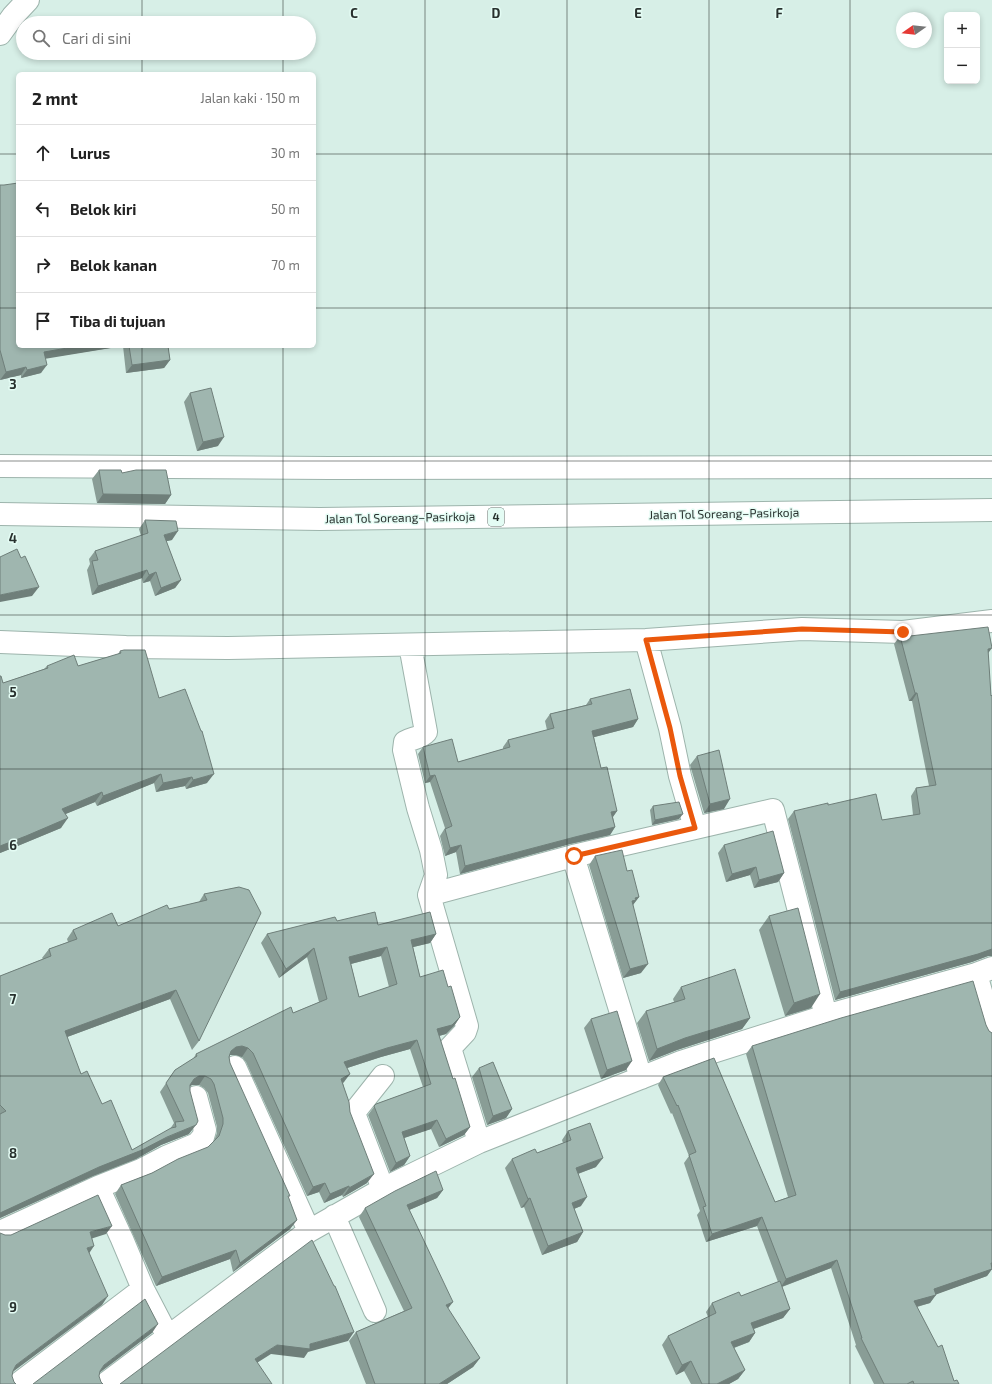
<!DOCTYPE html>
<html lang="id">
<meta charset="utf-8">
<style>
:root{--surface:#fff;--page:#f6f6f6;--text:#222;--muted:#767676;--line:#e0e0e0}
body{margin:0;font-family:"Exo 2",sans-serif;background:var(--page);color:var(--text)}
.controls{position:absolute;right:12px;top:12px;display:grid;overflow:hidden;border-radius:6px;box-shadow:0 2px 6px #0003}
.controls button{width:36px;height:36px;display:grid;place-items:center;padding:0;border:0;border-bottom:1px solid var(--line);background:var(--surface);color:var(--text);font:20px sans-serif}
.compass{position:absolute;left:896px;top:12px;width:36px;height:36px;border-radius:50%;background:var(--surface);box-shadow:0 2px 6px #0003;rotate:256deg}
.stop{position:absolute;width:12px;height:12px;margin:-9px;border:3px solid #ea580c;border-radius:50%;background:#fff}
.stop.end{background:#ea580c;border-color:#fff;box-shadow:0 1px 4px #0008}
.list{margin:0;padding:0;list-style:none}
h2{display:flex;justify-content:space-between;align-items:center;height:52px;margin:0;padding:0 16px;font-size:17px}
h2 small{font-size:13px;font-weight:400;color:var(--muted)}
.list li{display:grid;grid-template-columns:26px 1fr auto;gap:12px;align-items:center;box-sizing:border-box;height:56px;padding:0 16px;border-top:1px solid var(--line)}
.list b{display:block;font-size:15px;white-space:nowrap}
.list em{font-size:13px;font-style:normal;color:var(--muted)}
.icon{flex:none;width:22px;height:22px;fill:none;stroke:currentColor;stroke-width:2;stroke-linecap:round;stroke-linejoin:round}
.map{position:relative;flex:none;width:992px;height:1384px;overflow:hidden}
.search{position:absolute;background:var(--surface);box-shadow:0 2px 6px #0003;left:16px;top:16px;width:300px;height:44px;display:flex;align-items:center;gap:10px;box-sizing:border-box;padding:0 14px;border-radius:22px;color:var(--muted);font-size:15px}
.panel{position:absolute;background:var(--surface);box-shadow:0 2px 6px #0003;left:16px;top:72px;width:300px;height:276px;border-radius:6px}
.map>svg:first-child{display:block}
</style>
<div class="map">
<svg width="992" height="1384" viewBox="0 0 992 1384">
<rect width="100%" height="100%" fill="#d7efe7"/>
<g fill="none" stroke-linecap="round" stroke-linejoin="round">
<!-- minor casing -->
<g stroke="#9db4ac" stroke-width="24">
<path id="minor" d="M 0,642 L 126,647 L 228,648 L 646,640 L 802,629 L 903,632 L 992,621
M 410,645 L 426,732 C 421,738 412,738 405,742 L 404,750 L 418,808 L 431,850 L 436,875 L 429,895 L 467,1026 L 465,1032 L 450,1048 L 479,1142
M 695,828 L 773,810 L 826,1016
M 429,895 L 573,856
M 976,974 L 992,1030
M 235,1067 L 309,1231
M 641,1078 L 573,856 L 695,828 L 680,776 L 670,728 L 646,640
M 98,1187 L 122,1239 L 143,1289 L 168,1337
M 383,1189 L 355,1116 L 356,1110 L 383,1076
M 334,1216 L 375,1311
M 0,1232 L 98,1187 L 141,1170 L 166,1157 L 197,1144 L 203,1137 L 205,1130 L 196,1097
M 18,1384 L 143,1289
M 105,1384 L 309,1231 L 383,1189 L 479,1142 L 681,1062 L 832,1014 L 976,974 L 992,968"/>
</g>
<!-- major casing -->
<g stroke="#9db4ac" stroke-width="24">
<path id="major" d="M 0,34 L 13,16 L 28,0"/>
</g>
<!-- highway casing -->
<g stroke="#9db4ac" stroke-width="24">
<path id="highway" d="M 0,466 L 330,468 L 992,467
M 0,514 L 320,519 L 992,510"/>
</g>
<!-- minor -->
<use href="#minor" stroke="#fff" stroke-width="22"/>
<!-- major -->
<use href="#major" stroke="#fff" stroke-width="22"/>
<!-- highway -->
<use href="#highway" stroke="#fff" stroke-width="22"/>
</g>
<!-- wall -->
<path fill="#899d96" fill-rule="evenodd" d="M 0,185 L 18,346 L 168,346 L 170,360 L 164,368 L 126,373 L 123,346 L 45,358 L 41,373 L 21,378 L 21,375 L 0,380 Z
M 190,393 L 218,446 L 197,451 L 184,402 Z
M 99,470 L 122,473 L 171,495 L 165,504 L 97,503 L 92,479 Z
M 145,520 L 172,540 L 166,541 L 181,580 L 175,588 L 155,596 L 150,581 L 143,583 L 142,578 L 92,595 L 87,570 L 90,564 L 89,559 L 95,551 L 141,536 L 139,529 Z
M 900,636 L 988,654 L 991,696 L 992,695 L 992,956 L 988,956 L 972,962 L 835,1000 L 788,819 L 794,811 L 828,805 L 882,820 L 913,815 L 911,796 L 916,788 L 929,786 L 912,701 L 909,701 L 894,644 Z
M 120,651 L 159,698 L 207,783 L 186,789 L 185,786 L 156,792 L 154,783 L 97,806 L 95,802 L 65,814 L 61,828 L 20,845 L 0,853 L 0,676 L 3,683 L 44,669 L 47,666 L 78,666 L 118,654 Z
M 590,699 L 638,719 L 633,727 L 594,737 L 601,768 L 617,811 L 613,817 L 615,827 L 610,835 L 570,844 L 460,874 L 456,852 L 445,856 L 440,836 L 445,828 L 430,782 L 425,783 L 418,754 L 423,747 L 458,762 L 503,749 L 503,747 L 508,740 L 547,730 L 545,721 L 550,714 L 586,705 Z
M 697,756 L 724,809 L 704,813 L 690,765 Z
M 653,806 L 679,819 L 652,825 L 650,810 Z
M 724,845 L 784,873 L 778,882 L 754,888 L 750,875 L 726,882 L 718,853 Z
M 595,856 L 627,871 L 639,897 L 633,905 L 641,973 L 623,978 L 589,865 Z
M 239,887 L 199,1041 L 192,1050 L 170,999 L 67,1037 L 81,1074 L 132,1150 L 170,1129 L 174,1123 L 160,1092 L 175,1070 L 193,1059 L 196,1054 L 319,1002 L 307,957 L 279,978 L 261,943 L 267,934 L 337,921 L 378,925 L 436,934 L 430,943 L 413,947 L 420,977 L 448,987 L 460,1017 L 454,1026 L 446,1034 L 439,1036 L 453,1079 L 470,1127 L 464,1135 L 439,1147 L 431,1129 L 404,1138 L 410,1156 L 404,1165 L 390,1172 L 368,1115 L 376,1104 L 423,1087 L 410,1049 L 381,1057 L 347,1068 L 344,1082 L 343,1083 L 367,1183 L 343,1197 L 342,1195 L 324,1203 L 319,1192 L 307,1196 L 246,1062 L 242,1057 L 236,1055 L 230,1055 L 229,1057 L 230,1063 L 288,1198 L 297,1220 L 290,1229 L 233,1272 L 230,1259 L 156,1286 L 115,1194 L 121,1185 L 152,1173 L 208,1147 L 214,1141 L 217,1133 L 217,1127 L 208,1093 L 204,1088 L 199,1085 L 192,1085 L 190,1086 L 189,1134 L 161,1145 L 136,1159 L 93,1176 L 0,1218 L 0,976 L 43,959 L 42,958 L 49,949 L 68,942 L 67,939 L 73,930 L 118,926 L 169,909 L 199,902 L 204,894 ZM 381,956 L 389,987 L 359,997 L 351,964 Z
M 769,916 L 811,1008 L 785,1016 L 759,930 Z
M 681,987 L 750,1018 L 742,1029 L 677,1050 L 649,1061 L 637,1023 L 646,1011 L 674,1002 L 673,999 Z
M 591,1019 L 626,1070 L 601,1079 L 584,1028 Z
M 986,1025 L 989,1031 L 992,1033 L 992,1269 L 987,1276 L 936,1294 L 930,1303 L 917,1307 L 954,1381 L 959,1384 L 874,1384 L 855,1346 L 856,1345 L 831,1268 L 782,1287 L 790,1309 L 783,1318 L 754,1329 L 755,1333 L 749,1342 L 734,1348 L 745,1370 L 738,1379 L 729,1384 L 691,1384 L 684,1371 L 676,1375 L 662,1345 L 668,1336 L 708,1317 L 706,1312 L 712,1303 L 741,1296 L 778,1282 L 757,1226 L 706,1242 L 697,1215 L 700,1211 L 684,1163 L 689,1156 L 672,1113 L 671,1114 L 658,1085 L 663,1077 L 775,1202 L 788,1197 L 746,1054 L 752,1046 Z
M 479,1068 L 512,1109 L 506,1118 L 487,1125 L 472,1077 Z
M 568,1131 L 596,1167 L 578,1174 L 581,1206 L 574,1209 L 583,1232 L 577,1242 L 542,1255 L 524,1207 L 521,1208 L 505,1168 L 512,1159 L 537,1153 L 563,1143 L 562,1140 Z
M 443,1190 L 437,1198 L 409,1210 L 448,1309 L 480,1358 L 473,1367 L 447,1384 L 366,1384 L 349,1341 L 356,1332 L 404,1311 L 359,1217 L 365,1208 Z"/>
<!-- shaded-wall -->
<path fill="#6f7f7a" d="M 79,346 L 123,346 L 38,360 L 44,352 Z
M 170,360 L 164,368 L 126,373 L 132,365 Z
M 47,365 L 41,373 L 21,378 L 27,370 Z
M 26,367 L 21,375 L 0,380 L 6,372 Z
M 224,437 L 218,446 L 197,451 L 203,442 Z
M 103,494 L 171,495 L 165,504 L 97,503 Z
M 178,531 L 172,540 L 158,543 L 164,535 Z
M 147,570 L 142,578 L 92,595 L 98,586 Z
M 156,572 L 150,581 L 143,583 L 149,575 Z
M 181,580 L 175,588 L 155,596 L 161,588 Z
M 39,587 L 32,596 L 0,602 L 0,595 Z
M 992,648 L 986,656 L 988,649 Z
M 915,693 L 917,693 L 912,701 L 909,701 Z
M 638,719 L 633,727 L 587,739 L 592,731 Z
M 161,774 L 154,783 L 97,806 L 103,796 Z
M 214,774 L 207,783 L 186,789 L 193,780 Z
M 435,775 L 430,782 L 425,783 L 430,776 Z
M 192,777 L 185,786 L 156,792 L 163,783 Z
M 102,792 L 95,802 L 56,818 L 62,809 Z
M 730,799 L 724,809 L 704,813 L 710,804 Z
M 617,811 L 612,818 L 611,812 Z
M 683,814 L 679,819 L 652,825 L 655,820 Z
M 68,818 L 61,828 L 20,845 L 0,853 L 0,846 Z
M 615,827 L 610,835 L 570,844 L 460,874 L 465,866 L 575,837 Z
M 461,845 L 456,852 L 445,856 L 450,848 Z
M 756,867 L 750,875 L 726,882 L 732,874 Z
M 784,873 L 778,882 L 754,888 L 759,880 Z
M 639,897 L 632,906 L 632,901 L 635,898 Z
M 436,934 L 430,943 L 405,949 L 411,940 Z
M 387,947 L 381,956 L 343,966 L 349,957 Z
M 314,948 L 307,957 L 279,978 L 286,969 Z
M 992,949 L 992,956 L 988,956 L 972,962 L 835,1000 L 840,992 Z
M 648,964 L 641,973 L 623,978 L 630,969 Z
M 176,990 L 170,999 L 59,1040 L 65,1031 Z
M 820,994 L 811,1008 L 785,1016 L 794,1003 Z
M 460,1017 L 454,1026 L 446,1034 L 431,1038 L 437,1029 Z
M 750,1018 L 742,1029 L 677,1050 L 649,1061 L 657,1049 L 685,1038 Z
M 417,1040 L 410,1049 L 381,1057 L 338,1071 L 344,1062 L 387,1048 Z
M 242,1046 L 248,1048 L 242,1057 L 236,1055 L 230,1055 L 225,1060 L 231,1051 L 236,1047 Z
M 632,1061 L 626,1070 L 601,1079 L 607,1070 Z
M 350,1074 L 344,1082 L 335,1088 L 341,1079 Z
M 199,1076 L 205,1076 L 199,1085 L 192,1085 L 187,1088 L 194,1079 Z
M 512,1109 L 506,1118 L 487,1125 L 493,1116 Z
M 437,1120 L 431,1129 L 395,1141 L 402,1132 Z
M 196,1125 L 189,1134 L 161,1145 L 136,1159 L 93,1176 L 0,1218 L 0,1213 L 1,1212 L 99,1167 Z
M 470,1127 L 464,1135 L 439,1147 L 446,1139 Z
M 410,1156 L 404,1165 L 390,1172 L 396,1163 Z
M 603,1158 L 596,1167 L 569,1177 L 576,1168 Z
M 374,1174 L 367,1183 L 343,1197 L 349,1188 Z
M 325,1183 L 319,1192 L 307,1196 L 313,1187 Z
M 349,1186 L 342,1195 L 324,1203 L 330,1194 Z
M 443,1190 L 437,1198 L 400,1214 L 407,1205 Z
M 587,1197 L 581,1206 L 566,1212 L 572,1203 Z
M 530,1198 L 524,1207 L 521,1208 L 528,1199 Z
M 762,1217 L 757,1226 L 706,1242 L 712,1234 Z
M 297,1220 L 290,1229 L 233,1272 L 240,1263 Z
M 112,1226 L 106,1234 L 84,1241 L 90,1232 Z
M 583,1232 L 577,1242 L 542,1255 L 548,1246 Z
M 94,1246 L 88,1255 L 87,1248 Z
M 236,1250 L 230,1259 L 156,1286 L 162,1277 Z
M 837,1260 L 831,1268 L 781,1287 L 786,1279 Z
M 992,1263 L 992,1269 L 987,1276 L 932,1296 L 936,1295 L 930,1303 L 908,1309 L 914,1301 L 934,1289 Z
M 108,1296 L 102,1305 L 10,1374 L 16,1365 Z
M 453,1302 L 446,1311 L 446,1305 Z
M 790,1309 L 783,1318 L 745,1332 L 751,1323 Z
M 158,1324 L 152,1333 L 98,1374 L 104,1365 Z
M 354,1332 L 348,1341 L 308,1352 L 304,1358 L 271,1354 L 249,1368 L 255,1359 L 277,1345 L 310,1344 Z
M 755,1333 L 749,1342 L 725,1351 L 731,1342 Z
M 480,1358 L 473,1367 L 447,1384 L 439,1384 Z
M 691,1361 L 684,1371 L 676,1375 L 682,1365 Z
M 745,1370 L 738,1379 L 729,1384 L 717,1384 Z"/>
<!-- building -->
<path fill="#9fb6af" stroke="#6f7f7a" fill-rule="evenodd" d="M 18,183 L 18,346 L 79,346 L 44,352 L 47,365 L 27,370 L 26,367 L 6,372 L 0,350 L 0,185 L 4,185 Z
M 129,346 L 168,346 L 170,360 L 132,365 Z
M 211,388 L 224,437 L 203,442 L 190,393 Z
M 99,470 L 121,470 L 122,473 L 136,470 L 166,470 L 171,495 L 103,494 Z
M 145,520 L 176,521 L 178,531 L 164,535 L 181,580 L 161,588 L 156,572 L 149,575 L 147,570 L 98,586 L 92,561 L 98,560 L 95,551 L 148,533 Z
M 17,549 L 21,558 L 25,556 L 39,587 L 0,595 L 0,557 Z
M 988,627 L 992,648 L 988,649 L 991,696 L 992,695 L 992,949 L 978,954 L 840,992 L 794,811 L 828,803 L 828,805 L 876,794 L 882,820 L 920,814 L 916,788 L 936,785 L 917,693 L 915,693 L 900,636 L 910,636 Z
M 124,650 L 145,650 L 159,698 L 185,689 L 201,731 L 202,731 L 214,774 L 193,780 L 192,777 L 163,783 L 161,774 L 103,796 L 102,792 L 62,809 L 68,818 L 26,836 L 0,846 L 0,676 L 1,676 L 3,683 L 48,668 L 47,666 L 74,655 L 78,666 L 121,653 L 120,651 Z
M 630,689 L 638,719 L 592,731 L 601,768 L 607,767 L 617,811 L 611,812 L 615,827 L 575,837 L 465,866 L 461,845 L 450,848 L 445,829 L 452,826 L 435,775 L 430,776 L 423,747 L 452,739 L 458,762 L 510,747 L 508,740 L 554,728 L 550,714 L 592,704 L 590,699 Z
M 719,750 L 730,799 L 710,804 L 697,756 Z
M 679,802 L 683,814 L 655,820 L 653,806 Z
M 773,831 L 784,873 L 759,880 L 756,867 L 732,874 L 724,845 Z
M 622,850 L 627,871 L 632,870 L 639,897 L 635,898 L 636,900 L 632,901 L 648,964 L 630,969 L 595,856 Z
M 239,887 L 249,890 L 261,913 L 199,1041 L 176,990 L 65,1031 L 81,1074 L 87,1071 L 102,1104 L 111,1100 L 132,1150 L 171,1128 L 176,1127 L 175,1122 L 184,1121 L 166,1083 L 175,1070 L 197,1056 L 196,1054 L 291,1007 L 293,1013 L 327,999 L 314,948 L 286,969 L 267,934 L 335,917 L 337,921 L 375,912 L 378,925 L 430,912 L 436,934 L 411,940 L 420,977 L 443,970 L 448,987 L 451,986 L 460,1017 L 452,1025 L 437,1029 L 453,1079 L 455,1078 L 470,1127 L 446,1139 L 437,1120 L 402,1132 L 410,1156 L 396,1163 L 374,1106 L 376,1104 L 431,1084 L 417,1040 L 387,1048 L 344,1062 L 350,1074 L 341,1079 L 349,1102 L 350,1112 L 374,1174 L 349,1188 L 349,1186 L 330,1194 L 325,1183 L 313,1187 L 253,1053 L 248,1048 L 242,1046 L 236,1047 L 231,1051 L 229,1057 L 230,1063 L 290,1196 L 288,1196 L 297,1220 L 240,1263 L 236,1250 L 162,1277 L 121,1185 L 152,1173 L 178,1159 L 208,1147 L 219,1136 L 223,1124 L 223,1118 L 214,1084 L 211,1079 L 205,1076 L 199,1076 L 194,1079 L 190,1085 L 190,1091 L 198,1121 L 196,1125 L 167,1137 L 142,1150 L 99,1167 L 0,1213 L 0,1114 L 6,1111 L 0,1105 L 0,976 L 51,956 L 49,949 L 77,939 L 73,930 L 112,913 L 118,926 L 167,905 L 169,909 L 207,900 L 204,894 ZM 387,947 L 397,984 L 359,997 L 349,957 Z
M 798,908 L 820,994 L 794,1003 L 769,916 Z
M 735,969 L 750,1018 L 685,1038 L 657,1049 L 646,1011 L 685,999 L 681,987 Z
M 973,981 L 986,1025 L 989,1031 L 992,1033 L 992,1263 L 991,1263 L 992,1269 L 934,1289 L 936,1295 L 914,1301 L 938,1347 L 942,1345 L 954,1381 L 957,1380 L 959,1384 L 914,1384 L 913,1381 L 907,1384 L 884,1384 L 861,1338 L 862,1338 L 837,1260 L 786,1279 L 762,1217 L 712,1234 L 703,1207 L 706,1206 L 689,1155 L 696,1152 L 678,1105 L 677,1106 L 663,1077 L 714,1058 L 775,1202 L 796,1195 L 752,1046 L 841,1018 Z
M 617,1011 L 632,1061 L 607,1070 L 591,1019 Z
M 493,1062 L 512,1109 L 493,1116 L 479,1068 Z
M 590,1123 L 603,1158 L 576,1168 L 587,1197 L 572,1203 L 583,1232 L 548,1246 L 530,1198 L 528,1199 L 512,1159 L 535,1149 L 537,1153 L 571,1140 L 568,1131 Z
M 436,1171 L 443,1190 L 407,1205 L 453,1302 L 446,1305 L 480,1358 L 439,1384 L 375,1384 L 356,1332 L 412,1308 L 365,1208 L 395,1191 Z
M 98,1195 L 112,1226 L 90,1232 L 94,1246 L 87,1248 L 108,1296 L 16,1365 L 13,1371 L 12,1376 L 14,1382 L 16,1384 L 0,1384 L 0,1233 L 5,1235 L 11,1235 Z
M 312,1240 L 334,1286 L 335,1286 L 354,1332 L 310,1344 L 310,1349 L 277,1345 L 255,1359 L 272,1384 L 120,1384 Z
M 780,1281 L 790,1309 L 751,1323 L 755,1333 L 731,1342 L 745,1370 L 717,1384 L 702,1384 L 691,1361 L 682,1365 L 668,1336 L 716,1313 L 712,1303 L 739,1292 L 741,1296 Z
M 145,1299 L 158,1324 L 104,1365 L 100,1371 L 99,1376 L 101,1382 L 103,1384 L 33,1384 Z"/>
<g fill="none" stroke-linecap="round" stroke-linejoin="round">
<!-- route -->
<path stroke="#ea580c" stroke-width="5" d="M 574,856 L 695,828 L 680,776 L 670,728 L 646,640 L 802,629 L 903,632"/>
</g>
<!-- grid -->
<path fill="none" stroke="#28312e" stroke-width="1" stroke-opacity="0.55" d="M 142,0 L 142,23M 283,0 L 283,23M 425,0 L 425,1384M 567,0 L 567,1384M 709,0 L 709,1384M 850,0 L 850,1384M 142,53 L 142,74M 283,53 L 283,74M 0,154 L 18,154M 314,154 L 992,154M 0,308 L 18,308M 314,308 L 992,308M 142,346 L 142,1384M 283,346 L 283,1384M 0,461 L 992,461M 0,615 L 992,615M 0,769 L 992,769M 0,923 L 992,923M 0,1076 L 992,1076M 0,1230 L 992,1230"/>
<g text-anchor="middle" stroke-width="3" stroke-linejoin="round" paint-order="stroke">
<!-- shield labels -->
<rect fill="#e4fcf4" stroke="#606e69" stroke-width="1" x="488" y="508" width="16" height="18" rx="3"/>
<g font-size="11" font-weight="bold" fill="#28312e">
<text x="496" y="521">4</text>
</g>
<!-- street labels -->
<g font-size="12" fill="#28312e" stroke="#e4fcf4">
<text transform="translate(724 514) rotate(-1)" y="4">Jalan Tol Soreang–Pasirkoja</text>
<text transform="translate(400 518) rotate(-1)" y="4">Jalan Tol Soreang–Pasirkoja</text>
</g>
</g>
<g font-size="13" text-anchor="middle" font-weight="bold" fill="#28312e" stroke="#e4fcf4" stroke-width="3" stroke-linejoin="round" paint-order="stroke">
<text x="354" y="18">C</text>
<text x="496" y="18">D</text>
<text x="638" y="18">E</text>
<text x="779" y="18">F</text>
<text x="13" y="389">3</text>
<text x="13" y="543">4</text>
<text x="13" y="697">5</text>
<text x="13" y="850">6</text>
<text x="13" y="1004">7</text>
<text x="13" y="1158">8</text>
<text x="13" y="1312">9</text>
</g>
</svg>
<div class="controls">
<button>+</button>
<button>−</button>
</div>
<svg class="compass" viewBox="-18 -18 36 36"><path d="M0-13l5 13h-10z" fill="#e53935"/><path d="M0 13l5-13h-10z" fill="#767676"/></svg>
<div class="stop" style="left:574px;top:856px"></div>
<div class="stop end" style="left:903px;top:632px"></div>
<div class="search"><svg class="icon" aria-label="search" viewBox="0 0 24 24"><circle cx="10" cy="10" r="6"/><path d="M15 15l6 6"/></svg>Cari di sini</div>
<section class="panel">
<h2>2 mnt<small>Jalan kaki · 150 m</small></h2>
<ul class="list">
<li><svg class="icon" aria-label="ahead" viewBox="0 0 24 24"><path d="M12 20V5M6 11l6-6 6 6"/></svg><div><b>Lurus</b></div><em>30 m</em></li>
<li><svg class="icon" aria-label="left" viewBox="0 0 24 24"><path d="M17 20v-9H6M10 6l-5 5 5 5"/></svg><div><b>Belok kiri</b></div><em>50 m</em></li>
<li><svg class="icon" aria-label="right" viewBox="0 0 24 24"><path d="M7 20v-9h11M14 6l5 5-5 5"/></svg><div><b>Belok kanan</b></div><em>70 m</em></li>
<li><svg class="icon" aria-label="arrive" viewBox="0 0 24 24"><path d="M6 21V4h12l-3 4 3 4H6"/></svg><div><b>Tiba di tujuan</b></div></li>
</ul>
</section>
</div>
